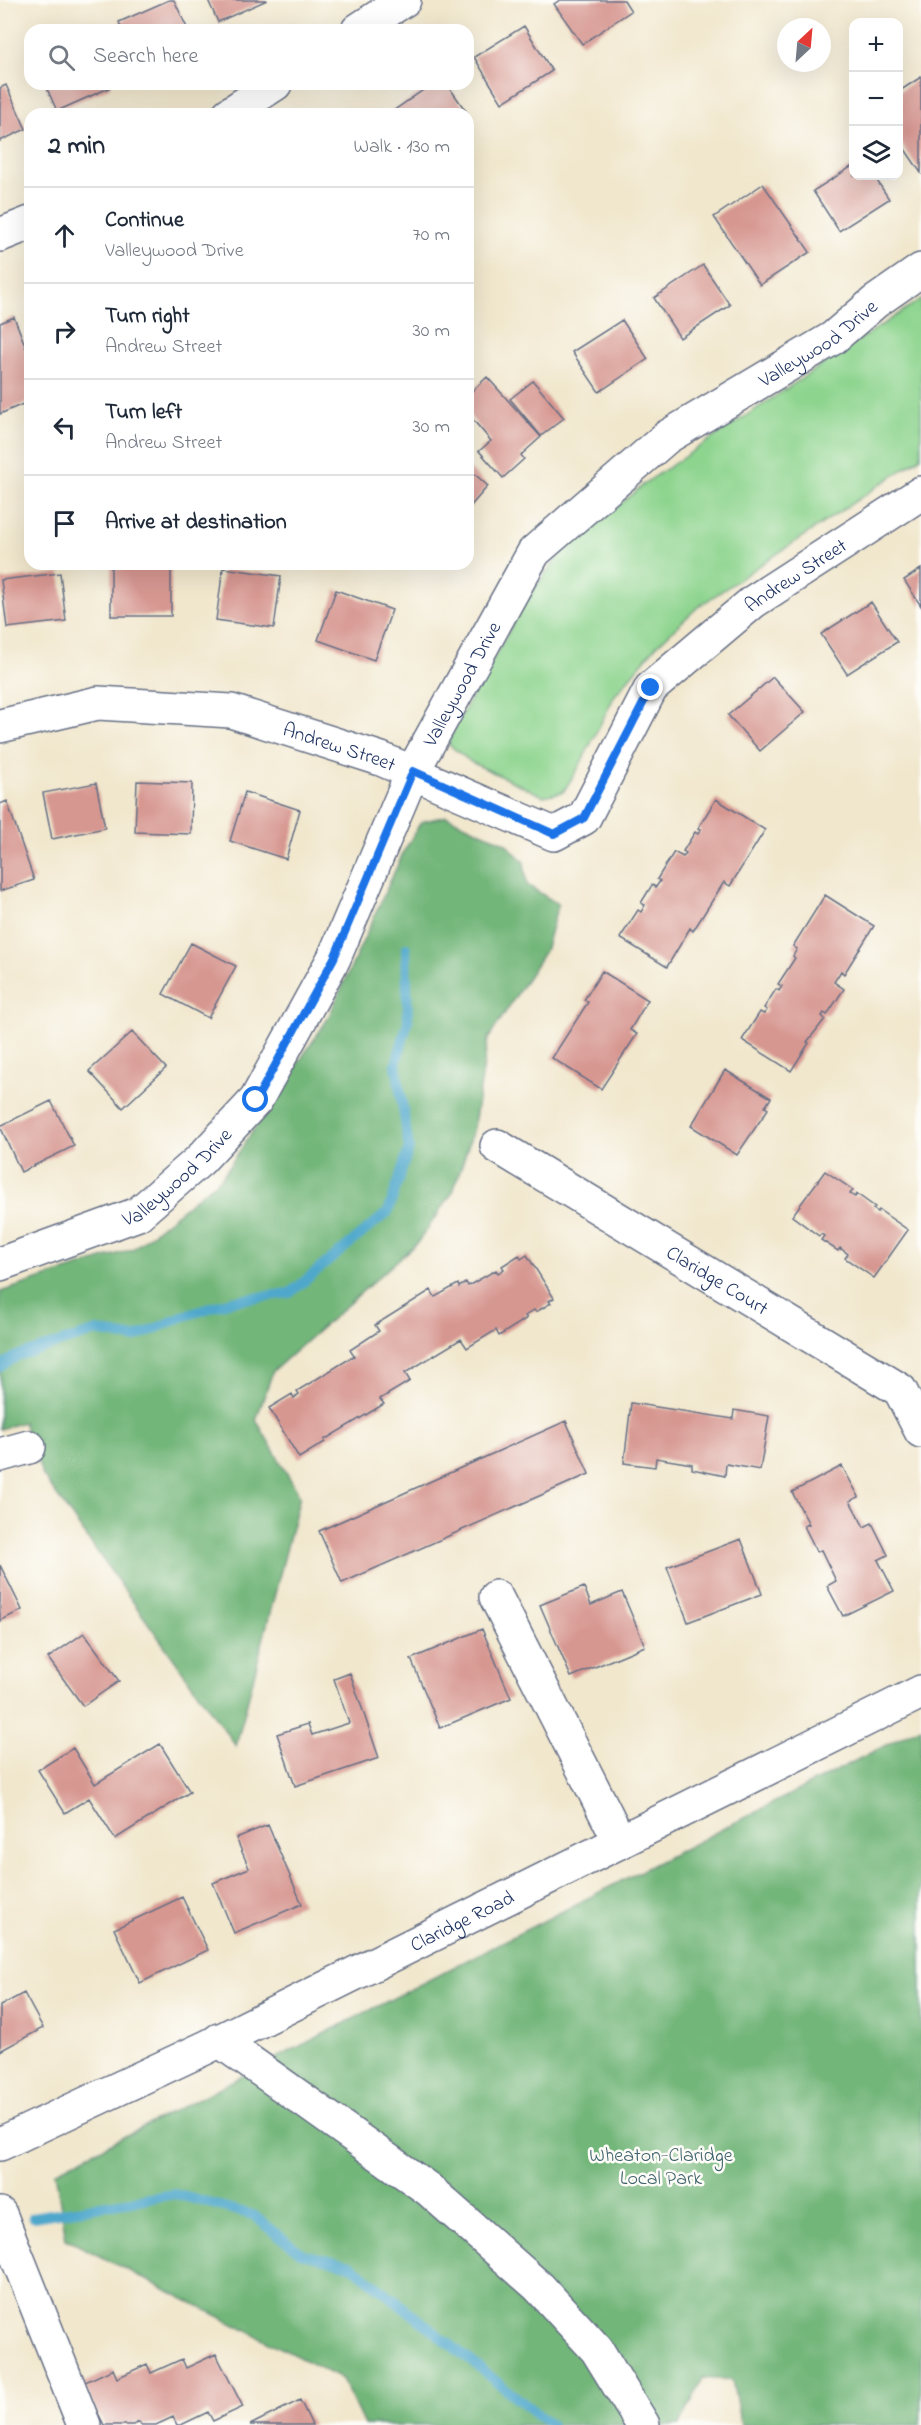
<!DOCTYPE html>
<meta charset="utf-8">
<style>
:root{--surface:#fff;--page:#f2f2f3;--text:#1f2937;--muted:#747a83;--line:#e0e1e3}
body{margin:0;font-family:"Indie Flower",sans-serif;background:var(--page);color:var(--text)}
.controls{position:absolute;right:18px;top:18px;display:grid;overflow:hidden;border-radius:12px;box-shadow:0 6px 24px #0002}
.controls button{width:54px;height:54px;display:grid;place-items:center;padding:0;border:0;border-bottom:2px solid var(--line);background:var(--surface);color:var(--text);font:30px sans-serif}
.compass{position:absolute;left:777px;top:18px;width:54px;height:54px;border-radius:50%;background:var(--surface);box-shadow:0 6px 24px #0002;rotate:26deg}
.stop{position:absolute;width:18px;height:18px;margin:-14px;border:4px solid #1a73e8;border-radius:50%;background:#fff}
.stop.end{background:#1a73e8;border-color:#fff;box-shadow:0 2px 6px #0008}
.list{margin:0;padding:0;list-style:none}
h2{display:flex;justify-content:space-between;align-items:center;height:78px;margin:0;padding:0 24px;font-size:26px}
h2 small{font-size:20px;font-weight:400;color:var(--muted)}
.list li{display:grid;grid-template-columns:39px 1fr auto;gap:18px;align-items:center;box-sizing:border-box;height:96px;padding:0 24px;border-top:2px solid var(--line)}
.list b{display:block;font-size:22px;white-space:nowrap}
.list p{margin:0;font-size:20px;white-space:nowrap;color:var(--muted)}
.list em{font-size:20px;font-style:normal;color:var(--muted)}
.icon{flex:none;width:33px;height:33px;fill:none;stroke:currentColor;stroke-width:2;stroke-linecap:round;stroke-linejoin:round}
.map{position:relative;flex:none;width:921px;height:2425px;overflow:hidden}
.search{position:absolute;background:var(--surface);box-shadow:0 6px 24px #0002;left:24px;top:24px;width:450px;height:66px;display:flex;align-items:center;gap:15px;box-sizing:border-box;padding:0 21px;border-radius:18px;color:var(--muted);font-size:22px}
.panel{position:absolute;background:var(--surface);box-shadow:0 6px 24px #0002;left:24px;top:108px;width:450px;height:462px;border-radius:18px}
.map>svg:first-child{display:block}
</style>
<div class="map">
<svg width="921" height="2425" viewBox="0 0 921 2425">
<rect width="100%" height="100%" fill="#fdfcf7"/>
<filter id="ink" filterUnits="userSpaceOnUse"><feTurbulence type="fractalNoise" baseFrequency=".0167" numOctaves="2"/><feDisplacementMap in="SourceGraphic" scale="12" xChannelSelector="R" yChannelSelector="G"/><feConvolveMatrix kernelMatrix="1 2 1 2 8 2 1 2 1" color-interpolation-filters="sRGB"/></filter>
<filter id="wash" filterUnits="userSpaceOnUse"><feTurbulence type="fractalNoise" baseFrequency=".008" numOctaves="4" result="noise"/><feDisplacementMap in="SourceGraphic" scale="24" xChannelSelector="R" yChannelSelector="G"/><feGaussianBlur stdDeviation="1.35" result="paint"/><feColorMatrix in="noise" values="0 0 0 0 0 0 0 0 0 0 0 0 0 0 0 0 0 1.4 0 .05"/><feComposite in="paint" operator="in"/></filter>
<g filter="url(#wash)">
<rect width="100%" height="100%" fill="#f1e7cd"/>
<!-- green -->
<path fill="#8dd48e" stroke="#548276" stroke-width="1.5" d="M 921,299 L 921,457 L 698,607 L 656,646 L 615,695 L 579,767 L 563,792 L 543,796 L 471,762 L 448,744 L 456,725 L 527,599 L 560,554 L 648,481 Z"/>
<!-- forest -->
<path fill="#72b679" stroke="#46726c" stroke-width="1.5" d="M 446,816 L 505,843 L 524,862 L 527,885 L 558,904 L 545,951 L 488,1039 L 473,1131 L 453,1192 L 418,1242 L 273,1371 L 256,1420 L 300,1496 L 236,1746 L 43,1476 L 23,1422 L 0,1429 L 0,1292 L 133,1249 L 222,1177 L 327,1020 L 403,853 L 421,822 Z
M 921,1727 L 921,2425 L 741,2425 L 732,2380 L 703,2378 L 680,2425 L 364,2425 L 342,2379 L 66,2239 L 55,2172 Z"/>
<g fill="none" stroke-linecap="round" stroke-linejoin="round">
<!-- stream -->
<path stroke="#4fa8cc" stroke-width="10" d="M 0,1367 L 17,1356 L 97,1331 L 134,1338 L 182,1317 L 231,1301 L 290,1293 L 388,1212 L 409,1148 L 396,1064 L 408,1021 L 406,948
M 33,2217 L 175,2194 L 253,2215 L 303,2254 L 351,2265 L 551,2425"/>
</g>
<g id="blocks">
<!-- building -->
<path fill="#d79791" d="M 169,0 L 174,0 L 188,30 L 122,30 L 119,22 Z
M 208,0 L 267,0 L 218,22 Z
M 560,0 L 624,0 L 631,11 L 582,44 L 554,4 Z
M 524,26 L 552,71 L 502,103 L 474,57 Z
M 921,77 L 921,173 L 898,139 L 898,92 Z
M 45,84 L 110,84 L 111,87 L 57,111 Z
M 432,84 L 447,84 L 468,114 L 395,114 L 393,111 Z
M 6,85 L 26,129 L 0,141 L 0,88 Z
M 854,165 L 854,176 L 874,176 L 889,199 L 839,231 L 813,191 Z
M 763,184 L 810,252 L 760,285 L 714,217 Z
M 703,265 L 730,305 L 680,338 L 654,298 Z
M 14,317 L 30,358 L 30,401 L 0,414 L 0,323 Z
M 622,320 L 648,359 L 599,392 L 572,352 Z
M 487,377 L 541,437 L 521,455 L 524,459 L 503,478 L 479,451 L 491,441 L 468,414 L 468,395 Z
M 533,381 L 564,418 L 541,436 L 510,399 Z
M 468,468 L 488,486 L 468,509 Z
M 111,564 L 171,564 L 171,616 L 111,616 Z
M 223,568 L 281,576 L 274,628 L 216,620 Z
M 921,569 L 921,606 L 904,580 Z
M 60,573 L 66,621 L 7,628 L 1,580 Z
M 336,590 L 392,610 L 374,660 L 318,640 Z
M 871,602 L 897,642 L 847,674 L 821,634 Z
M 773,677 L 805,712 L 760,751 L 728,715 Z
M 137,781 L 192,783 L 191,834 L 135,832 Z
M 96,783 L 105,828 L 52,839 L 43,793 Z
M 245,792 L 300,810 L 286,859 L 230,841 Z
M 716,799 L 765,830 L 730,886 L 724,882 L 693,931 L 690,928 L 667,967 L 620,938 L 638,910 L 641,912 L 645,905 L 641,903 L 652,885 L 656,887 L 660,881 L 657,879 L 674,852 L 683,857 L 686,853 L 683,851 L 695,832 L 698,834 L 701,829 L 698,828 Z
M 7,801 L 34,880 L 0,891 L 0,804 Z
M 825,895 L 874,926 L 844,974 L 841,971 L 834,982 L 844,989 L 827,1015 L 824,1013 L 822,1016 L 825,1019 L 807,1042 L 809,1043 L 791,1071 L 742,1040 L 760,1012 L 764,1014 L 767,1010 L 764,1008 L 776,989 L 779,991 L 782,986 L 778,984 L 795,958 L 793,956 L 797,949 L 793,946 Z
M 191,943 L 236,966 L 208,1018 L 163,994 Z
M 602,971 L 648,1000 L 630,1030 L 637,1034 L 601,1089 L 552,1058 L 588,1002 L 584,1000 Z
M 132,1032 L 166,1068 L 123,1108 L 89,1071 Z
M 725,1070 L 771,1098 L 765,1107 L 768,1109 L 737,1155 L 691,1126 Z
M 51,1101 L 74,1146 L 21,1172 L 0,1126 Z
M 825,1171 L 853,1190 L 850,1194 L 855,1197 L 857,1194 L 875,1207 L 873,1209 L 878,1212 L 879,1210 L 908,1230 L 874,1278 L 845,1258 L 848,1254 L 840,1248 L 838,1251 L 821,1240 L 824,1236 L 821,1234 L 819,1236 L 792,1216 Z
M 519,1255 L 521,1259 L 527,1255 L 554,1298 L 549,1301 L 551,1303 L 536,1312 L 534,1310 L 525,1316 L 527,1318 L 499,1336 L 496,1330 L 467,1348 L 461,1339 L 405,1373 L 410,1381 L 380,1399 L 384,1404 L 324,1440 L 325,1442 L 299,1458 L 269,1408 L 292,1394 L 294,1398 L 299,1394 L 297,1391 L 354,1356 L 350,1350 L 379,1331 L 375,1325 L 431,1290 L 435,1297 L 458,1284 L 459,1287 L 466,1282 L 468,1286 L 496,1270 L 498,1273 L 504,1269 L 502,1266 Z
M 631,1403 L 733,1419 L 734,1410 L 769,1416 L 760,1470 L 726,1464 L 725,1476 L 692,1469 L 692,1464 L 656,1458 L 655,1467 L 624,1463 Z
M 566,1421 L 589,1474 L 342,1583 L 319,1531 Z
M 842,1466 L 859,1497 L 850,1501 L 864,1527 L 872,1523 L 888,1555 L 878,1560 L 894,1591 L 843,1616 L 827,1586 L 836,1581 L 821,1550 L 817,1552 L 804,1526 L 809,1524 L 792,1492 Z
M 741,1539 L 762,1594 L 688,1622 L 667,1567 Z
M 0,1565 L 22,1610 L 0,1621 Z
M 584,1587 L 591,1605 L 622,1592 L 645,1646 L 571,1677 L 540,1605 Z
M 482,1629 L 511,1698 L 440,1728 L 411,1659 Z
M 84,1633 L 119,1681 L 83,1706 L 48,1658 Z
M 350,1673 L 379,1758 L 295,1786 L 277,1734 L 308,1724 L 312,1735 L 349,1723 L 334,1679 Z
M 160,1744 L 190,1792 L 115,1839 L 89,1798 L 65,1813 L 38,1770 L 73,1748 L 95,1784 Z
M 268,1825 L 302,1904 L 234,1933 L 213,1883 L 249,1868 L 236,1838 Z
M 182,1897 L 208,1950 L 140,1983 L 114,1929 Z
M 24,1993 L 43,2028 L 0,2051 L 0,2006 Z
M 216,2354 L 243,2407 L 213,2421 L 208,2412 L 181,2425 L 177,2425 L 173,2417 L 156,2425 L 141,2425 L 139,2422 L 133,2425 L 104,2425 L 83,2383 L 113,2369 L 117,2378 L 147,2364 L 151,2373 L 182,2359 L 186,2368 Z
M 300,2400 L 312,2425 L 250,2425 Z"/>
</g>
</g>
<g filter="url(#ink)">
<use href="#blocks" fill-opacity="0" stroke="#666f85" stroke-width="1.5"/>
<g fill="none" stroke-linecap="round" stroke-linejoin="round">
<!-- minor casing -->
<g stroke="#666f85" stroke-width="36">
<g id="minor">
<path d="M 358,30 L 404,0"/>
<path d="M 229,114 L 275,84"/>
<path d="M 0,235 L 30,223"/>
<path id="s1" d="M 0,726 L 98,703 L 231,711 L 381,759 L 554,834 L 584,818 L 651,688 L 753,602 L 921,493"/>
<path id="s2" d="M 497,1146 L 900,1390 L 921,1431"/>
<path id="s3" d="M 0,1264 L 138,1214 L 200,1160 L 256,1100 L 334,958 L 413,771 L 534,552 L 667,437 L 833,338 L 875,302 L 921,270"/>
<path d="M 0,1455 L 29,1447"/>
<path d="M 496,1597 L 620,1842"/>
<path d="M 219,2040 L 428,2189 L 539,2287 L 597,2350 L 643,2425"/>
<path id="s4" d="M 0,2144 L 205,2048 L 921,1692"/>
<path d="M 0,2214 L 84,2425"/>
</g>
</g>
<!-- minor -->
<use href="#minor" stroke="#fff" stroke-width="33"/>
</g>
</g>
<g fill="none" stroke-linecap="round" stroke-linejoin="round" filter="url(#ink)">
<!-- route -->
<path stroke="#1a73e8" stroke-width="8" d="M 256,1100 L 334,958 L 413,771 L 554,834 L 584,818 L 651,688"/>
</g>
<g text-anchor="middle" stroke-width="5" stroke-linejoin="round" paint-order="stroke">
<!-- street labels -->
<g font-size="20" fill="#1b2f5e" stroke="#fdfcf7">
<text dy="7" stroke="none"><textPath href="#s3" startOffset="1280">Valleywood Drive</textPath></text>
<text dy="7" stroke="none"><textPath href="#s1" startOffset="944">Andrew Street</textPath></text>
<text dy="7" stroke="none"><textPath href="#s3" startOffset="776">Valleywood Drive</textPath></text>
<text dy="7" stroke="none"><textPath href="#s1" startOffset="348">Andrew Street</textPath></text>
<text dy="7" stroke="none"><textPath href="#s3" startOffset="200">Valleywood Drive</textPath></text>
<text dy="7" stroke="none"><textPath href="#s2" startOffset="258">Claridge Court</textPath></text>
<text dy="7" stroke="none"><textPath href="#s4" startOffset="513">Claridge Road</textPath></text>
</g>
<!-- park labels -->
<g font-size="20" fill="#3d616c" stroke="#fdfcf7">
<text x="661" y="2161">Wheaton-Claridge<tspan x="661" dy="23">Local Park</tspan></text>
</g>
</g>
</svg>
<div class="controls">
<button>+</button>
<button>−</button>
<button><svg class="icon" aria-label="layers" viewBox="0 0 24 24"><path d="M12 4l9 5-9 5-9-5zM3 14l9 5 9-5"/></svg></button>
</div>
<svg class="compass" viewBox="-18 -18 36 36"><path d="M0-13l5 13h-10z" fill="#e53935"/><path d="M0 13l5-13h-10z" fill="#747a83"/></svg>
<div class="stop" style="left:256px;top:1100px"></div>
<div class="stop end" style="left:651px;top:688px"></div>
<div class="search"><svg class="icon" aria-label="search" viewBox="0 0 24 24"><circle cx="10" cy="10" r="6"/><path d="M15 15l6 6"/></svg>Search here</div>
<section class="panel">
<h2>2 min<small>Walk · 130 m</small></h2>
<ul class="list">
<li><svg class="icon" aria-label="ahead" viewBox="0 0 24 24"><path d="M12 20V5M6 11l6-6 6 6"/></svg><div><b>Continue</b><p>Valleywood Drive</p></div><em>70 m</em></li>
<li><svg class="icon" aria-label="right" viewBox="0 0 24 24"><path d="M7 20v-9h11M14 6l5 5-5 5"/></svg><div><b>Turn right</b><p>Andrew Street</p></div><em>30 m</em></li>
<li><svg class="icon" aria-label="left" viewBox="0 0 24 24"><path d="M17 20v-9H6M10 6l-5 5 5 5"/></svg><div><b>Turn left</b><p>Andrew Street</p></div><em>30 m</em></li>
<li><svg class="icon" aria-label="arrive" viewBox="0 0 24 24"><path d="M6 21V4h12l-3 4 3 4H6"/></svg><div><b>Arrive at destination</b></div></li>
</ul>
</section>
</div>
